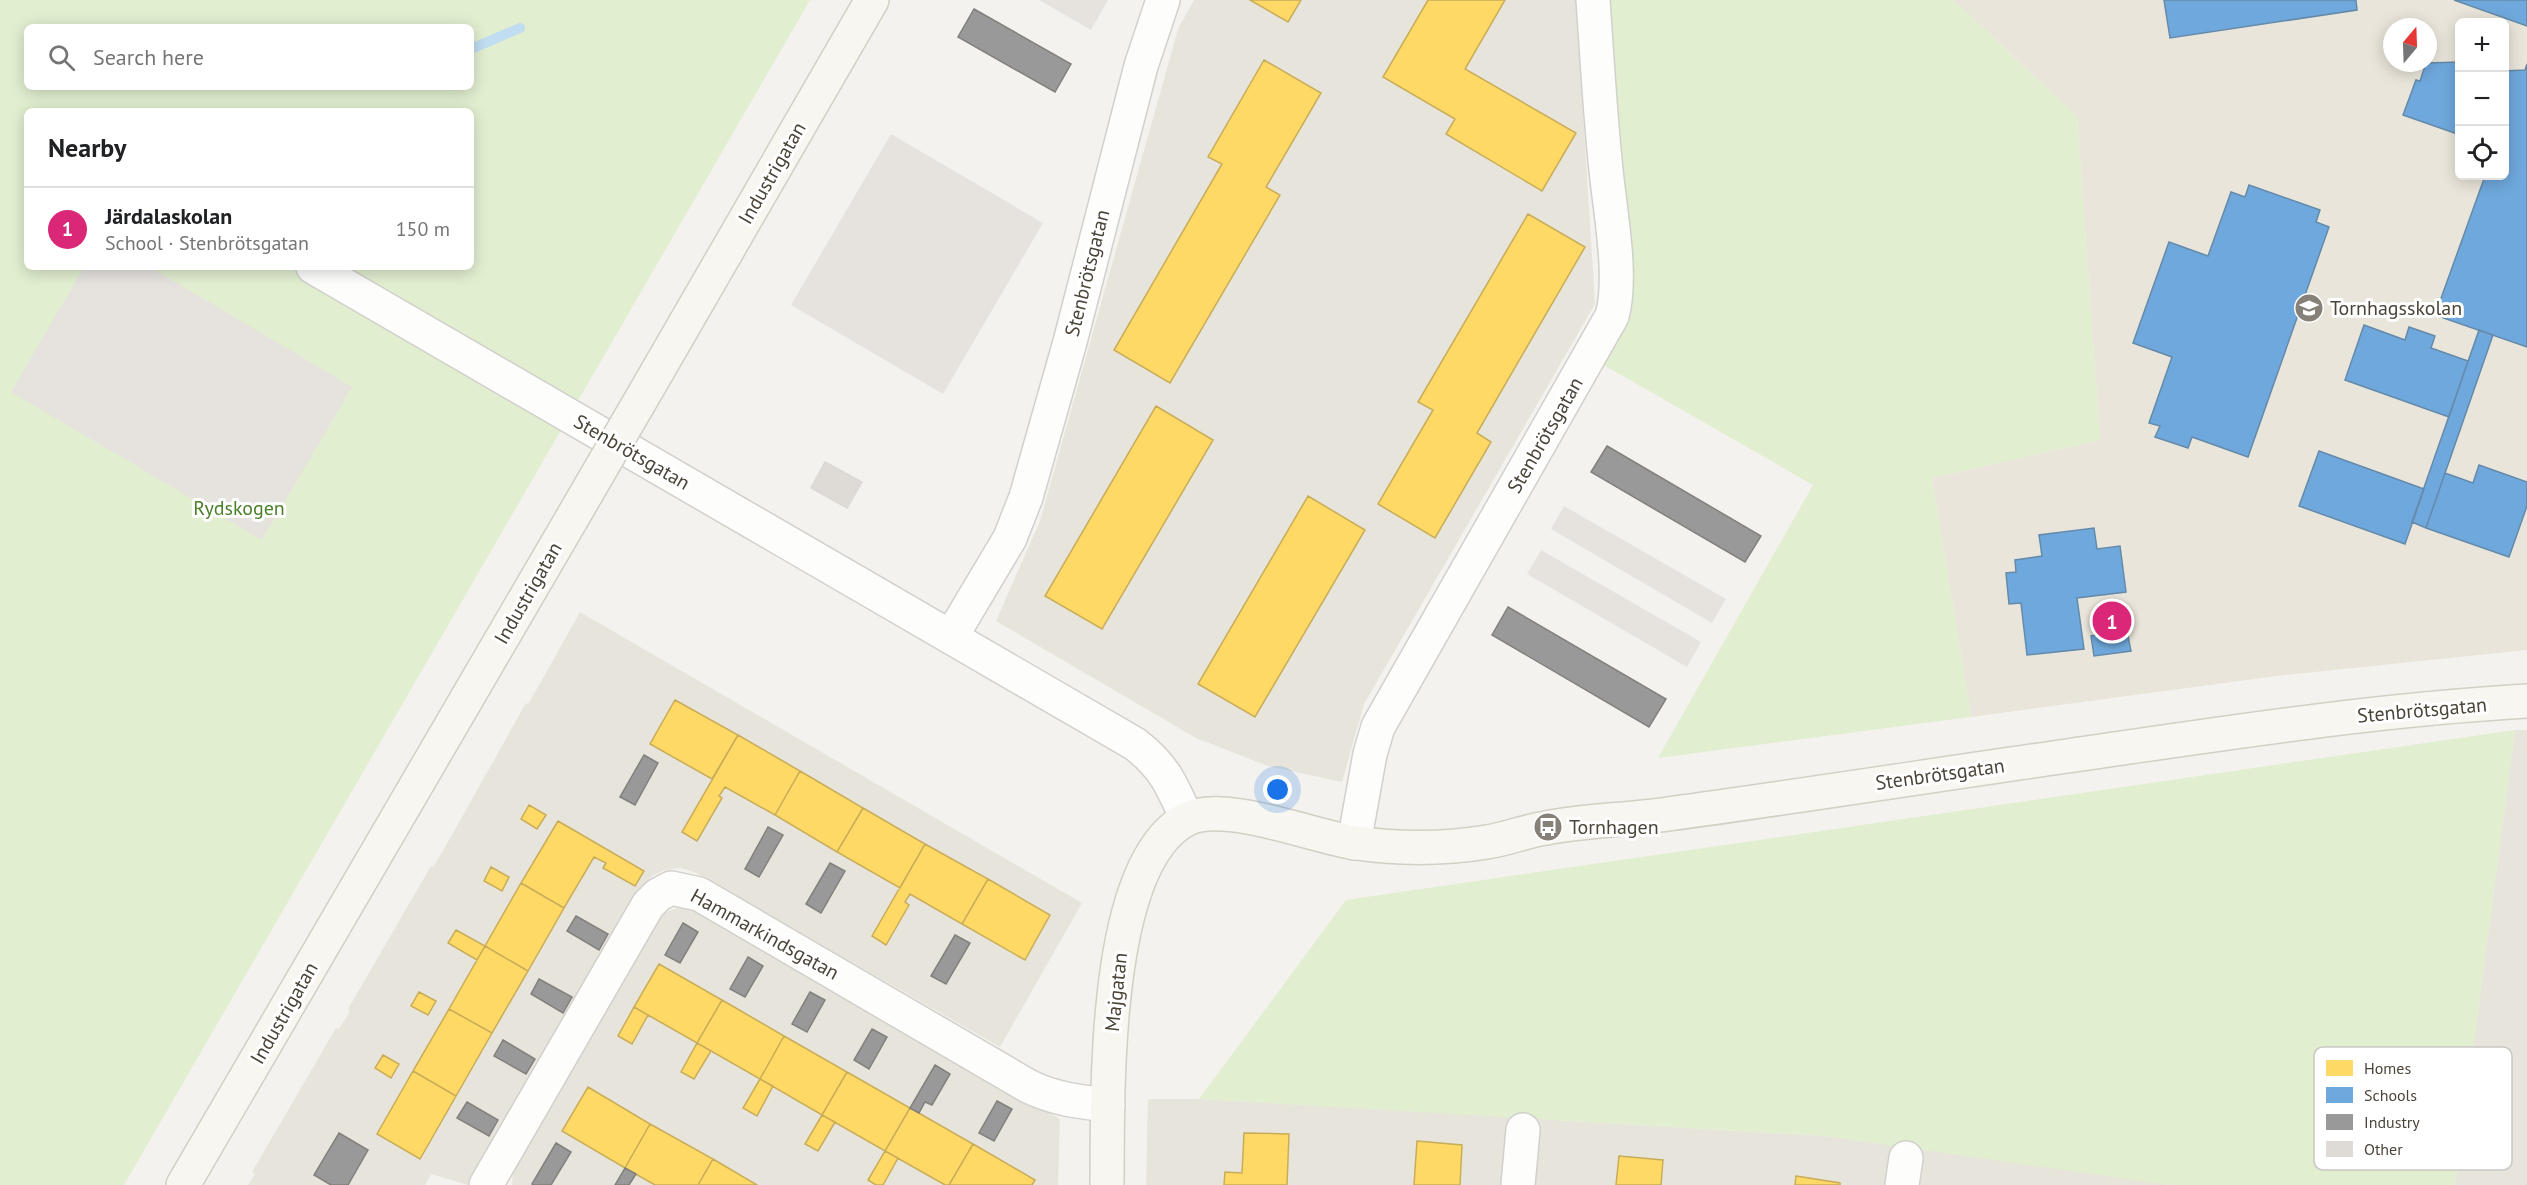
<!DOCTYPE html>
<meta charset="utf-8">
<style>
:root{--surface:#fff;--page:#f2f2f2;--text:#202124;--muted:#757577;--line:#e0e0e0;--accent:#db2777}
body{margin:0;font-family:"PT Sans",sans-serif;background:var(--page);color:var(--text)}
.controls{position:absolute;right:18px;top:18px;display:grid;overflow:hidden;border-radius:9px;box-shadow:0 3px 15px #0003}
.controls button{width:54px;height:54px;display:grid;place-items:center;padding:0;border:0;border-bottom:2px solid var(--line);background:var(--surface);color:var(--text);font:30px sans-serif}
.compass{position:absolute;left:2383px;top:18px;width:54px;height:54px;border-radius:50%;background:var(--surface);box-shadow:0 3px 15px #0003;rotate:19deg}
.you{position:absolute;left:1278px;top:790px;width:21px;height:21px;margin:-15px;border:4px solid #fff;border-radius:50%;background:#1a73e8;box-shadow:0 0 0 9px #1a73e833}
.badge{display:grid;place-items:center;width:39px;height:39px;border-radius:50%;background:var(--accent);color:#fff;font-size:20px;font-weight:700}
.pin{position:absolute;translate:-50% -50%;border:3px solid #fff;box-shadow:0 2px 6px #0006}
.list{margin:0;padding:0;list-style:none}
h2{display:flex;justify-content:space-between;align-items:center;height:78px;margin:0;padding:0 24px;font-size:26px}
h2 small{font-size:20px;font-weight:400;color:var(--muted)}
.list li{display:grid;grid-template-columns:39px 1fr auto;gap:18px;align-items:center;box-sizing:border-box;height:84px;padding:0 24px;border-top:2px solid var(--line)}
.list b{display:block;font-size:22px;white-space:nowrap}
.list p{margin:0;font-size:20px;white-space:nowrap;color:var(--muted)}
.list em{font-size:20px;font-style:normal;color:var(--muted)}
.icon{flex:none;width:33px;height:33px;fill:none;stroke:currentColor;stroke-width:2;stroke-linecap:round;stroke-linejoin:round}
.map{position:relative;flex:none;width:2527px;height:1185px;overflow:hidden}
.search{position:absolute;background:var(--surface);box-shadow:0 3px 15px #0003;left:24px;top:24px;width:450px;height:66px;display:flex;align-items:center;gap:15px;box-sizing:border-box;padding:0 21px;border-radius:9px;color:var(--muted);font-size:22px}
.panel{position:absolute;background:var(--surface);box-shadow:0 3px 15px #0003;left:24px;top:108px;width:450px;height:162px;border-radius:9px}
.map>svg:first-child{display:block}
</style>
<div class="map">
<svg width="2527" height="1185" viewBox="0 0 2527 1185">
<rect width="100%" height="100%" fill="#f4f2ee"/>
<!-- residential -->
<path fill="#e7e4dc" d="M 1194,0 L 1576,0 L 1595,304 L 1364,704 L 1342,782 L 1268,766 L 1196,738 L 996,621 L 1040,521 L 1178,29 Z
M 580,612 L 1082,903 L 1000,1047 L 696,873 L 681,868 L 664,870 L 652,876 L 634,899 L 468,1185 L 431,1174 L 425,1185 L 248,1185 L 255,1174 L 252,1172 L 336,1028 L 339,1029 L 350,1011 L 348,1009 L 431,866 L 433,867 L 444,849 L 526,703 L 528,704 L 538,687 Z
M 2515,730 L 2527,730 L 2527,1185 L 2455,1185 Z
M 681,906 L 692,907 L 704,913 L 1060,1119 L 1058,1185 L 512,1185 L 513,1172 L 518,1162 L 660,915 Z
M 1148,1099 L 1199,1099 L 1518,1117 L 1511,1185 L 1146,1185 Z
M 1537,1119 L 1824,1136 L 1902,1146 L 1896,1185 L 1531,1185 Z
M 1918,1148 L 2145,1180 L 2170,1185 L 1913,1185 Z"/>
<!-- education -->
<path fill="#eae5da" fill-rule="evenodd" d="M 1953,0 L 2527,0 L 2527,650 L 2277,676 L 1971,717 L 1932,478 L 2100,440 L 2077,116 ZM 2460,22 L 2504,22 L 2504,176 L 2460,176 ZM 2392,27 L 2428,27 L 2428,63 L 2392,63 Z"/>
<!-- green -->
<path fill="#e1eecf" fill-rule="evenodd" d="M 0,0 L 810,0 L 124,1185 L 0,1185 ZM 27,27 L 471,27 L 471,87 L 27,87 ZM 27,111 L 471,111 L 471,267 L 27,267 Z
M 1607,0 L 1953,0 L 2077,116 L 2100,440 L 1932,478 L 1971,717 L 1658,758 L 1813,485 L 1602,364 L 1631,313 Z
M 2515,730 L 2455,1185 L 2170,1185 L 1824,1136 L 1199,1099 L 1346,900 Z"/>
<!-- parking -->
<path fill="#e6e3df" d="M 1039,0 L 1108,0 L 1091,30 Z
M 891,134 L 1043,223 L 943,394 L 791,305 Z
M 84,267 L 150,267 L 352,387 L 262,540 L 11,392 Z
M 1564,506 L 1726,599 L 1712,623 L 1551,529 Z
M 1541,550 L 1701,642 L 1687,667 L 1527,574 Z"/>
<!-- homes -->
<path fill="#ffd966" stroke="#c9ac58" stroke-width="1.5" d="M 1250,0 L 1301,0 L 1288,22 Z
M 1428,0 L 1505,0 L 1465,69 L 1576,133 L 1542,191 L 1446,134 L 1455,119 L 1383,77 Z
M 1264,60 L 1321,93 L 1266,187 L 1280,195 L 1170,383 L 1114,350 L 1222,164 L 1208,157 Z
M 1528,214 L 1585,247 L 1477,433 L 1491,442 L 1435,538 L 1378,504 L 1433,410 L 1418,402 Z
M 1156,406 L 1213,440 L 1102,629 L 1045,596 Z
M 1308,496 L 1365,530 L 1255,717 L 1198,684 Z
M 675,700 L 738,735 L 712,779 L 650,744 Z
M 738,735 L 800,771 L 775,815 L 725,787 L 719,796 L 722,798 L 697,841 L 682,832 Z
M 800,771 L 863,808 L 837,852 L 775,815 Z
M 529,805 L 546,815 L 537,829 L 521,819 Z
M 863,808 L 925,844 L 900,888 L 837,852 Z
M 558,821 L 644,871 L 635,886 L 603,868 L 606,863 L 594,857 L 564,908 L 521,883 Z
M 925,844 L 988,879 L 962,924 L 910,894 L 905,902 L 909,905 L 886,945 L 872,936 Z
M 491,867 L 509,877 L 502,891 L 484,881 Z
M 988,879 L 1050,915 L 1025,960 L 962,924 Z
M 521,883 L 564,908 L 528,971 L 485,946 Z
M 456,930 L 485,946 L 477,960 L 448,943 Z
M 485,946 L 528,971 L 492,1033 L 449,1009 Z
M 659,964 L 722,1000 L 697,1043 L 634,1007 Z
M 419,992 L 436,1001 L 428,1015 L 411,1006 Z
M 722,1000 L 784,1036 L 760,1079 L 697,1043 Z
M 634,1007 L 648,1015 L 632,1044 L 618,1036 Z
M 449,1009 L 492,1033 L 456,1096 L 413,1071 Z
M 784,1036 L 847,1072 L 822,1115 L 760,1079 Z
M 697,1043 L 711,1051 L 694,1079 L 681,1072 Z
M 383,1055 L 399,1064 L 391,1078 L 375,1068 Z
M 413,1071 L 456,1096 L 420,1159 L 377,1134 Z
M 847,1072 L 910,1108 L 885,1151 L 822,1115 Z
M 760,1079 L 773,1086 L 757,1116 L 743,1108 Z
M 588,1087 L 650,1124 L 625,1168 L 562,1131 Z
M 910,1108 L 973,1144 L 949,1185 L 945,1185 L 885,1151 Z
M 822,1115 L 835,1122 L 818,1151 L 805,1144 Z
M 650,1124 L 713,1159 L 698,1185 L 655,1185 L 625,1168 Z
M 1244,1133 L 1289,1134 L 1287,1185 L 1224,1185 L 1225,1172 L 1242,1173 Z
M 1417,1141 L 1462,1145 L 1460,1185 L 1414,1185 Z
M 973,1144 L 1035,1180 L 1032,1185 L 949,1185 Z
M 885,1151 L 898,1158 L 883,1185 L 876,1185 L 868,1180 Z
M 1619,1156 L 1663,1160 L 1661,1185 L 1616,1185 Z
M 713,1159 L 757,1185 L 698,1185 Z
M 1796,1176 L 1840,1183 L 1840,1185 L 1795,1185 Z"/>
<!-- schools -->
<path fill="#6fa8dc" stroke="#648aab" stroke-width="1.5" d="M 2164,0 L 2356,0 L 2357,10 L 2170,38 Z
M 2454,0 L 2527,0 L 2527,26 Z
M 2460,62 L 2460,135 L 2403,115 L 2416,80 L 2420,81 L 2426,63 Z
M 2527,64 L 2527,347 L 2435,315 L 2485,176 L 2504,176 L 2504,71 L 2525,70 Z
M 2249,185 L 2320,210 L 2316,222 L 2329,227 L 2248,457 L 2192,437 L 2188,448 L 2155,437 L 2160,426 L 2149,423 L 2172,357 L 2133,343 L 2169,242 L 2208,256 L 2231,192 L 2245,197 Z
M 2364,325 L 2405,340 L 2409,327 L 2435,336 L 2431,348 L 2468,361 L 2449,417 L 2345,380 Z
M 2479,330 L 2493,335 L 2426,528 L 2412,522 Z
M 2319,451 L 2424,489 L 2405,544 L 2299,506 Z
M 2479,465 L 2527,482 L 2527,506 L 2509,557 L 2426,528 L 2445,473 L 2473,483 Z
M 2094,528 L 2097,549 L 2120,546 L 2126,592 L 2077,598 L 2084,649 L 2027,655 L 2021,603 L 2009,604 L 2006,573 L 2016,572 L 2015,560 L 2042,556 L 2039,535 Z
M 2127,631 L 2131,651 L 2094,656 L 2091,636 Z"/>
<!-- industry -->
<path fill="#999" stroke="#82807c" stroke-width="1.5" d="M 974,9 L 1071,64 L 1055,92 L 958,37 Z
M 1607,446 L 1761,536 L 1745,562 L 1591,472 Z
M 1508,607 L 1666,699 L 1649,727 L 1492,635 Z
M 644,755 L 658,763 L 635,805 L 620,797 Z
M 768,827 L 783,835 L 759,877 L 745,869 Z
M 830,863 L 845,871 L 821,913 L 806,904 Z
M 576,916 L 608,934 L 599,950 L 567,931 Z
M 683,923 L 698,932 L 680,963 L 665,955 Z
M 955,935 L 970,943 L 946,984 L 931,976 Z
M 748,957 L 763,966 L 745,997 L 730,989 Z
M 539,979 L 572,997 L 563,1013 L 531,994 Z
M 810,992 L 825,1000 L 807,1032 L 792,1024 Z
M 872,1029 L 887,1037 L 869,1069 L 854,1060 Z
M 503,1040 L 535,1059 L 526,1074 L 494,1056 Z
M 935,1065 L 950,1074 L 932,1105 L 925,1102 L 919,1113 L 910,1108 Z
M 997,1101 L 1012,1109 L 994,1141 L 979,1133 Z
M 467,1102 L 498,1120 L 489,1136 L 457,1118 Z
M 339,1133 L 368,1150 L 348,1185 L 331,1185 L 314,1175 Z
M 556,1143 L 571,1152 L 551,1185 L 534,1185 L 532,1184 Z
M 625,1168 L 636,1174 L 629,1185 L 615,1185 Z"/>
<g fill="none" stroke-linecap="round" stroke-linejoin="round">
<!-- stream -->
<path stroke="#c0ddf1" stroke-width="10" d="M 471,49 L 520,28"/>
</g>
<!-- building -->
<path fill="#dedbd6" stroke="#dcd9d4" stroke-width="1.5" d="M 825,462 L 862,482 L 847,508 L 811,488 Z"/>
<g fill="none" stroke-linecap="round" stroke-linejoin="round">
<!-- street casing -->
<g stroke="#d2d0cb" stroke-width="36">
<path id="street" d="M 313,267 L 1135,744 C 1165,767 1172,786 1187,819
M 951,637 L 1010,538 L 1026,497 L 1070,342 L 1141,66 L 1163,0
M 1354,843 L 1370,754 L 1378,727 L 1612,316 C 1623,277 1610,211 1606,170 C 1600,113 1597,57 1593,0
M 486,1185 L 648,905 L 658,895 L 671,888 L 699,894 L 1028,1086 C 1054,1099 1080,1102 1108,1105
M 1518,1185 L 1523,1130
M 1902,1185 L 1906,1158"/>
</g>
<!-- secondary casing -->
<g stroke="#d3cfc5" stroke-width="36">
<path id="secondary" d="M 657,372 L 872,0
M 183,1185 L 571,520
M 1107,1185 C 1108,1099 1101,867 1185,820 C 1223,799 1313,837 1356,843 C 1399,849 1444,849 1487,842 C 1507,839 1526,831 1546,828 C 1586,820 1628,820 1668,814 C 1801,796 1934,775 2067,756 C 2220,734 2372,710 2527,701"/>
</g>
<!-- street -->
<use href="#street" stroke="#fdfdfc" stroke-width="33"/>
<!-- secondary -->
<use href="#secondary" stroke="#f7f6f1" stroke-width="33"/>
<!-- secondary-bridge casing -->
<g stroke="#d3cfc5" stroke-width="36" stroke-linecap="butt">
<path id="secondary-bridge" d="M 571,520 L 657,372"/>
</g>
<!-- secondary-bridge -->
<use href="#secondary-bridge" stroke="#f7f6f1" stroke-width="33"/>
</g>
<!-- icons -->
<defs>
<g id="school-disc" transform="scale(1.5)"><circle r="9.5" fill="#868178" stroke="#fff"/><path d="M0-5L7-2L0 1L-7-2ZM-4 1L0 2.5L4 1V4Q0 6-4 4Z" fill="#fff"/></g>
<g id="bus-disc" transform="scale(1.5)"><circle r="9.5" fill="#868178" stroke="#fff"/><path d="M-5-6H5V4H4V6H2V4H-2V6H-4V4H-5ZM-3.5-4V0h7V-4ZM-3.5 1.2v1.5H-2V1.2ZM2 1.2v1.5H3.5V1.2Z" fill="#fff"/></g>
</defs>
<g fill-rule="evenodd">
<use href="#school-disc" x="2309" y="308"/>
<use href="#bus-disc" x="1548" y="827"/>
</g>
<g text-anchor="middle" stroke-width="6" stroke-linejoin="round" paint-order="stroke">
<!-- street labels -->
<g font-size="20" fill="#4b4439" stroke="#fff">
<text transform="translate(772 173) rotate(-60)" y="7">Industrigatan</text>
<text transform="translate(1087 273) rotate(-76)" y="7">Stenbrötsgatan</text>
<text transform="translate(1545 435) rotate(-60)" y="7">Stenbrötsgatan</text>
<text transform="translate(632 452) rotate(30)" y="7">Stenbrötsgatan</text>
<text transform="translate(528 593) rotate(-60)" y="7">Industrigatan</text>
<text transform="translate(2422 710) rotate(-5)" y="7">Stenbrötsgatan</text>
<text transform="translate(1940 774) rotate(-8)" y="7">Stenbrötsgatan</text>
<text transform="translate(765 934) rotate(29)" y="7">Hammarkindsgatan</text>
<text transform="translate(1116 992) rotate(-84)" y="7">Majgatan</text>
<text transform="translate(284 1013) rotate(-60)" y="7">Industrigatan</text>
</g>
<!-- poi labels -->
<g font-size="20" fill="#4b4439" stroke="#fff" text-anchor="start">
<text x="2330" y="315">Tornhagsskolan</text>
<text x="1569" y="834">Tornhagen</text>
</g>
<!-- park labels -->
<g font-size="20" fill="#4a7f2a" stroke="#fff">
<text x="239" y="515">Rydskogen</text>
</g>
</g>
<!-- legend -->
<rect x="2314" y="1047" width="198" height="123" rx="9" fill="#fff" stroke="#c9c7c4" stroke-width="1.5"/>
<rect x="2326" y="1060" width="27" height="16" fill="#ffd966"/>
<rect x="2326" y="1087" width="27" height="16" fill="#6fa8dc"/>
<rect x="2326" y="1114" width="27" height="16" fill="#999"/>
<rect x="2326" y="1141" width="27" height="16" fill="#dedbd6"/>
<g font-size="16" fill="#4b4439">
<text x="2364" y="1074">Homes</text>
<text x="2364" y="1101">Schools</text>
<text x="2364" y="1128">Industry</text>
<text x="2364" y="1155">Other</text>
</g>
</svg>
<div class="controls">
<button>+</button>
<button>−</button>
<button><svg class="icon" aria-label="locate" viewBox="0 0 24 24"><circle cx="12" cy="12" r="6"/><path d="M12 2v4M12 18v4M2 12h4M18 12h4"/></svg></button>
</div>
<svg class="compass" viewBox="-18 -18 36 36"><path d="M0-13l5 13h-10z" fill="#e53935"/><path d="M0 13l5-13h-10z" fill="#757577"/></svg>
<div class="you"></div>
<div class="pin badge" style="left:2112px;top:621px">1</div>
<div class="search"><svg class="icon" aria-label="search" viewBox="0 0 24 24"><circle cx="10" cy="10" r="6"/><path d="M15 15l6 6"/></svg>Search here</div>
<section class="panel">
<h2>Nearby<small></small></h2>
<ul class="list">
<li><span class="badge">1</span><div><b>Järdalaskolan</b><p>School · Stenbrötsgatan</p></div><em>150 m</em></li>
</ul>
</section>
</div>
